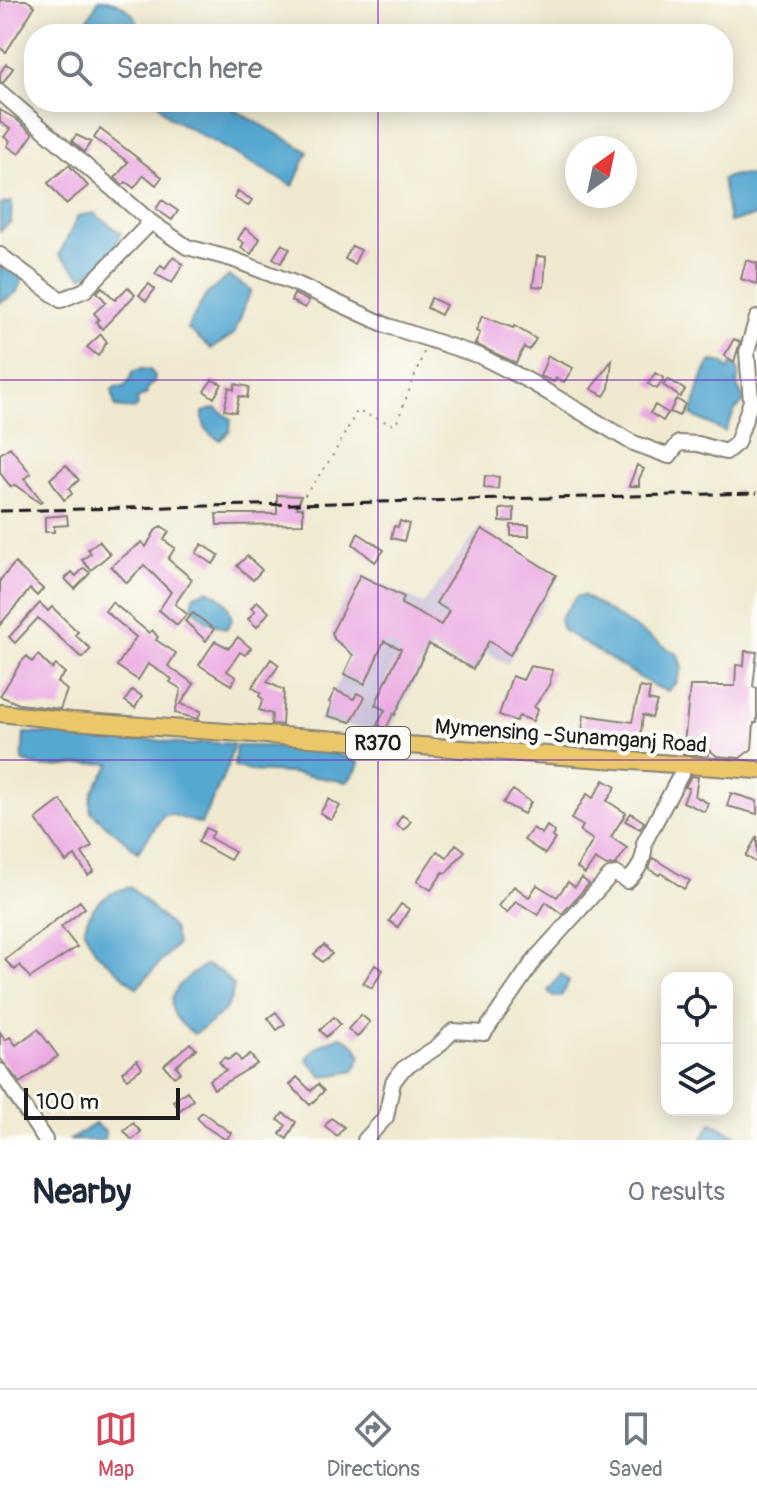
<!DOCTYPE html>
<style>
:root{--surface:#fff;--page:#f6f6f7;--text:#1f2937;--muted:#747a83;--line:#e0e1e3;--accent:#d1495b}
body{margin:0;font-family:Pangolin,sans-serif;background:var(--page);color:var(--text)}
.controls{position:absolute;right:24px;bottom:24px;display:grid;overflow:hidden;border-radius:16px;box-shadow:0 4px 20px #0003}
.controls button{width:72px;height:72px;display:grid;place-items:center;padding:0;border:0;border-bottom:2px solid var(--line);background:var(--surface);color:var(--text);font:40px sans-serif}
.compass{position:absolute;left:565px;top:136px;width:72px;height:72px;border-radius:50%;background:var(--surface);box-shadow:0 4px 20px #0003;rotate:33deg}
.scale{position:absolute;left:24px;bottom:20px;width:156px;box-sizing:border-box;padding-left:8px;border:4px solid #1c1c1c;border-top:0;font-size:22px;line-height:28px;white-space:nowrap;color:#1c1c1c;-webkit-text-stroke:6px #fdfcf7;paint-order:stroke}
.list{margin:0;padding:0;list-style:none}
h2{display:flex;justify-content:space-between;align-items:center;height:104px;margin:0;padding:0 32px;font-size:34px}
h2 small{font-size:26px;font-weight:400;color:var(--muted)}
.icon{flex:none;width:44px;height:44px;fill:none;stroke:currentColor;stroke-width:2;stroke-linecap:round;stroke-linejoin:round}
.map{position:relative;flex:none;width:757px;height:1140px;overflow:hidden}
.search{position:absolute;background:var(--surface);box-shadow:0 4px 20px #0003;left:24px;right:24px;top:24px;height:88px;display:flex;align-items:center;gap:20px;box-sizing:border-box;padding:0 28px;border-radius:32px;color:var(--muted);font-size:30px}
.sheet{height:248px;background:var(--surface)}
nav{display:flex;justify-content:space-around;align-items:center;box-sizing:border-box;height:112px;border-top:2px solid var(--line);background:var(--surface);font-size:22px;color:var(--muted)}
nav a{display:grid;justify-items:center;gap:4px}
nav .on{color:var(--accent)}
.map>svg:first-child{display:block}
</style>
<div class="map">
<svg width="757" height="1140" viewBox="0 0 757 1140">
<rect width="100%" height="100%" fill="#fdfcf7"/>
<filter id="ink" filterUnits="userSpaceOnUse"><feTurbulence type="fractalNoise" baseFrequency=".0125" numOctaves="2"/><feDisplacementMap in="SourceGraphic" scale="16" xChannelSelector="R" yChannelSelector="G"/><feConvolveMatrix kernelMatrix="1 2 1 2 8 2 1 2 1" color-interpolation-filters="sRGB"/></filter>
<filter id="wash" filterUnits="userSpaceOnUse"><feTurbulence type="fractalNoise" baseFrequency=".006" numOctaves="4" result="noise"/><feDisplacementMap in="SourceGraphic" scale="32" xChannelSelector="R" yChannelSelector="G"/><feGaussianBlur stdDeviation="1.8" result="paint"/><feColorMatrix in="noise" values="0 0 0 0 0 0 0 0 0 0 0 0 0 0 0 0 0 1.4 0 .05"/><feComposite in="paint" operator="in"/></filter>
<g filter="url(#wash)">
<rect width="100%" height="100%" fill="#f0e9d0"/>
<!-- industrial -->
<path fill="#c8bfd8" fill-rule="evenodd" d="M 481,527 L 559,576 L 507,665 L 486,651 L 474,673 L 431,648 L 389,732 L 318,722 L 351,657 L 333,641 L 331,632 L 340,609 L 360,573 L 423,604 ZM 469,548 L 490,561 L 457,616 L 436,603 ZM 481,606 L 524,632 L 510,654 L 468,628 ZM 343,611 L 372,664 L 351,653 L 334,639 L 332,632 ZM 414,611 L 439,624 L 422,659 ZM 430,645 L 484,648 L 472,669 ZM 399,652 L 421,663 L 406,692 L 385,682 ZM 335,690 L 354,699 L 357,693 L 364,697 L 359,710 L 330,701 ZM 382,692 L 402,701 L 395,715 L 376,705 Z"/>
<!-- water -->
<path fill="#56a8d1" stroke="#396276" stroke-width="2" d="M 99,0 C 120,0 139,13 140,34 L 79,34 Z
M 157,102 L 221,102 L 297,145 L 308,152 L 293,186 L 169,117 Z
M 735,175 L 757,176 L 757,216 L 729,222 L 722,179 Z
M 12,202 L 11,222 L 0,231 L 0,204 Z
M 94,213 L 121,233 L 110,258 L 83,277 L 59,255 L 78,216 Z
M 0,261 L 25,275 L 16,293 L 0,303 Z
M 229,276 L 251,290 L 234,334 L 211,349 L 187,328 L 206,295 Z
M 712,361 L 724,363 L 728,370 L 733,362 L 739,371 L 737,386 L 745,401 L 735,410 L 725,432 L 691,415 C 697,400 701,370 712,361 Z
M 142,369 L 150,370 L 155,376 L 154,383 L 147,389 L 147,394 L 137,399 L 138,406 L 134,409 L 115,407 L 112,389 L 117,386 L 122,388 L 128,383 L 133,371 Z
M 216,408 L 231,419 L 230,431 L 220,440 C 207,434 202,427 203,412 Z
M 207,590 C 223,596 229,604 232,620 L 226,629 L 206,621 L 192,607 L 194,595 Z
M 583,595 L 678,655 L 682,668 L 676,683 L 667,691 L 654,686 L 564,631 L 559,620 L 576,597 Z
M 24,733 L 93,735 L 115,740 L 154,740 L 192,745 L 202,742 L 233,744 L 228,767 L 201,824 L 169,814 L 163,816 L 138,852 L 91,812 C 87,791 100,781 111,764 C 82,759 53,775 22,761 Z
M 236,746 C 273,746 326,745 359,763 L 356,771 L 347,782 L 291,773 L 250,771 L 234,766 Z
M 130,887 L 173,928 L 177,944 L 137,988 L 96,952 L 84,931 C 89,905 106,893 130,887 Z
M 206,965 L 221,972 L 234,986 C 231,1012 214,1020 194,1034 C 154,1007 173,984 206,965 Z
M 561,974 L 569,982 L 561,997 L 554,997 L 548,991 Z
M 341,1036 L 354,1044 L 361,1056 L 354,1071 L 323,1077 L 307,1060 C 312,1047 328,1041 341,1036 Z
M 712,1123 L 745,1140 L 701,1140 Z
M 95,1124 L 105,1131 L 104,1140 L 70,1140 Z"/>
<g id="blocks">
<!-- building -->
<path fill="#ebaae2" d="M 0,0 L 26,0 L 35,6 L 6,52 L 0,48 Z
M 6,64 L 13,68 L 3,83 L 0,82 L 0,73 Z
M 0,110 L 16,119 L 33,134 L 19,154 L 7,146 L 10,141 L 4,137 L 10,129 L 0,122 Z
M 100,129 L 162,177 L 156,185 L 144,175 L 134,188 L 126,182 L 123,185 L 115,178 L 128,162 L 94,138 Z
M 76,135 L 91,142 L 84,152 L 72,141 Z
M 69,165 L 88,186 L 66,204 L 48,183 Z
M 238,191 L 252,200 L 248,206 L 234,198 Z
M 162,200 L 178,211 L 172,220 L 156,209 Z
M 245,228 L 260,239 L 251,254 L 241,248 L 244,243 L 238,239 Z
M 282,244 L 290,249 L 281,263 L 273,258 Z
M 352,246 L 361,250 L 354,264 L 345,259 Z
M 537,256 L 546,257 L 544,287 L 533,286 Z
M 173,257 L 183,264 L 172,283 L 155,274 L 161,265 L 165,268 Z
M 746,260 L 757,263 L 757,284 L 741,279 Z
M 149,284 L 155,289 L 146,301 L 139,295 Z
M 102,287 L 115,300 L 128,287 L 135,295 L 102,329 L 96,322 L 99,319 L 94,313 L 106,302 L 97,292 Z
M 294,294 L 309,301 L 305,308 L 291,301 Z
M 431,298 L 446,305 L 441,315 L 427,308 Z
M 482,316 L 513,328 L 514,326 L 536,339 L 529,350 L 524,347 L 516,363 L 475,344 L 480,333 L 476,331 Z
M 101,334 L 107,342 L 98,356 L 87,347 Z
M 734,339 L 740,342 L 734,362 L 724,356 Z
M 548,356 L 573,368 L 564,382 L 556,378 L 554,382 L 540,376 Z
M 612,360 L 609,388 L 604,396 L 591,389 Z
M 655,373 L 664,378 L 657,389 L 648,384 Z
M 668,379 L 685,390 L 680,397 L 663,385 Z
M 212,380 L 222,384 L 214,398 L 204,391 Z
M 235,384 L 249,387 L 247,398 L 239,396 L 236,412 L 224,410 L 229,387 L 234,390 Z
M 676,399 L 685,404 L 679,416 L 670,412 Z
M 655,405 L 668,413 L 663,421 L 650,413 Z
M 10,447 L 31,474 L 24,479 L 42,501 L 40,503 L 15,485 L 11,487 L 0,473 L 0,454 Z
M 66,465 L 79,480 L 69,489 L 72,494 L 64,500 L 50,479 Z
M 637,465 L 644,469 L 639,479 L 639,486 L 629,486 Z
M 485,476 L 499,477 L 498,489 L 484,488 Z
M 277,495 L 301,496 L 297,508 L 303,508 L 303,524 L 217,525 L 216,514 L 277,514 Z
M 514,508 L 514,521 L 500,522 L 500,509 Z
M 67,515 L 68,525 L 54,526 L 54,532 L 45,532 L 45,517 Z
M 400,521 L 409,524 L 404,541 L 391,538 L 394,526 L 398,527 Z
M 511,525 L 529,525 L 529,536 L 511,536 Z
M 161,526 L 169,531 L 164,540 L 175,548 L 168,559 L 192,579 L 175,604 L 187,614 L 177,625 L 159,610 L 171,592 L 144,565 L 127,583 L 111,566 L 142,542 L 146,547 L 155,531 Z
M 482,529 L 556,575 L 510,655 L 489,641 L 473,669 L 429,644 L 395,715 L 393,714 L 386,729 L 377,725 L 385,710 L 375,705 L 401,649 L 384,641 L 365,684 L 344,674 L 353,655 L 334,639 L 332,632 L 360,575 L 404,597 L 401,604 L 441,625 L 449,611 L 436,603 Z
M 358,533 L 384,550 L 375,562 L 353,544 Z
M 99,541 L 110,554 L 91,570 L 82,560 L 91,553 L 88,549 Z
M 202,544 L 219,555 L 213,564 L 196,553 Z
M 247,556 L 262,570 L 253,580 L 237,566 Z
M 15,563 L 43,589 L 37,596 L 30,589 L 0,625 L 0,580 Z
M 84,568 L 90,573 L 75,589 L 65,579 L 72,572 L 76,576 Z
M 257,601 L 269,612 L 257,627 L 248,619 L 255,611 L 251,608 Z
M 112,602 L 149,633 L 152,630 L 158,637 L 156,640 L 176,653 L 168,666 L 194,684 L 181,704 L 201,711 L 198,719 L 175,713 L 181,689 L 170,682 L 172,679 L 148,664 L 138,680 L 117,666 L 136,637 L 105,611 Z
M 40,603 L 48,611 L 52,607 L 78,632 L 75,635 L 91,649 L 82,658 L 38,618 L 15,643 L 9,637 Z
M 193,613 L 214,629 L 206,641 L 185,621 Z
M 238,637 L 251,648 L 245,655 L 240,652 L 227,671 L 236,677 L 231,685 L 199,665 L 215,641 L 229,648 Z
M 745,651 L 757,652 L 753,687 L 757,688 L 757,723 L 754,723 L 752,749 L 740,758 L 717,756 L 708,749 L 708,755 L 683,754 L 690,686 L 735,686 L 736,665 L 744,666 Z
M 38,655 L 52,669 L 56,665 L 65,673 L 57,682 L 67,690 L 60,709 L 19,704 L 0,696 L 21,662 L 27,656 L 32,662 Z
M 271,659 L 279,665 L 267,682 L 284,690 L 282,725 L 271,724 L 272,714 L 259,710 L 263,699 L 259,696 L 261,693 L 252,687 Z
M 530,666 L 553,670 L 549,685 L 534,707 L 538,709 L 533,721 L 519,716 L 516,721 L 499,715 L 512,676 L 523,680 Z
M 640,687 L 650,689 L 648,700 L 657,702 L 652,718 L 643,715 L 639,749 L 581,741 L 584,715 L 632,722 Z
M 132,690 L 142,696 L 135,708 L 125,701 Z
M 335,690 L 354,699 L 357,693 L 365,697 L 351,722 L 328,716 L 331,703 L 329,702 Z
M 691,776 L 698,777 L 695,796 L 708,803 L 705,812 L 683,802 L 689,788 L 685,787 Z
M 604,780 L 616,787 L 607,801 L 626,813 L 611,837 L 627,848 L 616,864 L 607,866 L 595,859 L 585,874 L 577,868 L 593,840 L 580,831 L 583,826 L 571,819 L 587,794 L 593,798 Z
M 513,790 L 531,802 L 524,814 L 503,803 Z
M 731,793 L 757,801 L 757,814 L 727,806 Z
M 329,799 L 340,806 L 331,820 L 320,813 Z
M 61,800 L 92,846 L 82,853 L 94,871 L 88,875 L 75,856 L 66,862 L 36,819 Z
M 631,813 L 644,822 L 640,829 L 625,821 Z
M 402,815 L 411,821 L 404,830 L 396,825 Z
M 547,826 L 555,832 L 552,837 L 555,839 L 545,854 L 524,840 L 533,828 L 542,834 Z
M 206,828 L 214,832 L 210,838 L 235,852 L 230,860 L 198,842 Z
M 757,836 L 757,863 L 746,856 Z
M 456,844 L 465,851 L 446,873 L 443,872 L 431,890 L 417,881 L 437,851 L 447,857 Z
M 653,858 L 690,881 L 684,889 L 661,873 L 659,875 L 649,869 Z
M 582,878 L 589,884 L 562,914 L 546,902 L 538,915 L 516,901 L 507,913 L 498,906 L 514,886 L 529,897 L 537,885 L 557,897 L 568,882 L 575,887 Z
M 80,901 L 85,908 L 61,927 L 77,947 L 30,978 L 20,965 L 15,970 L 5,960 Z
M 401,904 L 409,909 L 398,927 L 389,921 Z
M 324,945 L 332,954 L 322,962 L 314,954 Z
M 375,965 L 383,970 L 372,988 L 363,983 Z
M 276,1012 L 285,1024 L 277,1030 L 268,1018 Z
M 361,1015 L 370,1022 L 357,1037 L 348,1029 Z
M 334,1017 L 340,1024 L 326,1037 L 320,1030 Z
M 38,1029 L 58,1056 L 20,1083 L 0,1058 L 0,1032 L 5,1040 L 10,1037 L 16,1045 Z
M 190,1043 L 196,1049 L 176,1066 L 181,1072 L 174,1077 L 164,1065 Z
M 236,1054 L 241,1061 L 250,1054 L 257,1064 L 214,1089 L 209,1080 L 226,1070 L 219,1062 L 225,1057 L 228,1060 Z
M 137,1060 L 142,1068 L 127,1079 L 122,1072 Z
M 297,1077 L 311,1091 L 318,1084 L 324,1091 L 310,1105 L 290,1085 Z
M 187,1091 L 193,1100 L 180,1110 L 173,1101 Z
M 202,1112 L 231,1133 L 226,1140 L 203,1125 L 197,1117 Z
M 283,1113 L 296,1122 L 287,1139 L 280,1134 L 286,1125 L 278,1120 Z
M 331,1118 L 344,1127 L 337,1136 L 325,1126 Z
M 133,1123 L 141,1132 L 132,1140 L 124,1131 Z"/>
</g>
</g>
<g filter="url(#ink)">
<use href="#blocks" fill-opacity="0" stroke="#868276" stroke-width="2"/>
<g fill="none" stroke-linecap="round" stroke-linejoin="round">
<!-- minor casing -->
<g stroke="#868276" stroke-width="18">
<path id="minor" d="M 0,92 L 151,222
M 0,255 L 61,300 L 85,290 L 151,222 L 187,247 L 232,259 L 299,285 L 388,326 L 480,356 L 529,381 L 631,442 L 669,456 L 679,443 L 698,444 L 726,452 L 737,443 L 751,401 L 747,352 L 757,318
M 0,1071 L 45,1140
M 365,1140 L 386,1117 L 393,1082 L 403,1069 L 437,1047 L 453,1031 L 484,1033 L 536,958 L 610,876 L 616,874 L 627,881 C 638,872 646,857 644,843 L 686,765"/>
</g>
<!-- major casing -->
<g stroke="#868276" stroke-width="20">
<path id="major" d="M 0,713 L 72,721 L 757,770"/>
</g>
<!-- path -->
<path stroke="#868276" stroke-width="2" stroke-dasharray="2 6" stroke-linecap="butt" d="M 300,502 L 332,457 L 357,411 L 394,425 L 397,422 L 424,352"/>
<!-- minor -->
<use href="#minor" stroke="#fff" stroke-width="14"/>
<!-- major -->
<use href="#major" stroke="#eac769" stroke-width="16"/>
<!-- rail -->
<path stroke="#1c1c1c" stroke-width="3" stroke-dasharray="12 6" stroke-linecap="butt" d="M 0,511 L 757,493"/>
</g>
</g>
<!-- grid -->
<path fill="none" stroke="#7b2cbf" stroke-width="2" stroke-opacity="0.55" d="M 378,0 L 378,34M 378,102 L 378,1140M 0,380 L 757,380M 0,760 L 757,760"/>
<g text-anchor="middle" stroke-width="8" stroke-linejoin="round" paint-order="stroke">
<!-- shield labels -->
<rect fill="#fdfcf7" stroke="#605f5e" stroke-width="2" x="346" y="727" width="64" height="32" rx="6"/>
<g font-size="20" font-weight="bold" fill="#1c1c1c">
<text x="378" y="750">R370</text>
</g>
<!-- street labels -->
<g font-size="22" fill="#1c1c1c" stroke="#fdfcf7">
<text transform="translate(571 735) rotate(4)" y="8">Mymensing -Sunamganj Road</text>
</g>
</g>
</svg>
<div class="controls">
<button><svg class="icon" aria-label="locate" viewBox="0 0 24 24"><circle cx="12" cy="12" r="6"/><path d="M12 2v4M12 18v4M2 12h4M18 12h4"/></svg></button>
<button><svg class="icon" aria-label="layers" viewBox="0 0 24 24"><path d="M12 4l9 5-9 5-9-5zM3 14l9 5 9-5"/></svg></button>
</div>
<svg class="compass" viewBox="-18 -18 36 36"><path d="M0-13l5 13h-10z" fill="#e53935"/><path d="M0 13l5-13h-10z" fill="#747a83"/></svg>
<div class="scale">100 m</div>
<div class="search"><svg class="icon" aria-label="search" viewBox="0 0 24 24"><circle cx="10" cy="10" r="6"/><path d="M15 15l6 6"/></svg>Search here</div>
</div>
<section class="sheet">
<h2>Nearby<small>0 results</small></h2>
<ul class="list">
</ul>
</section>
<nav>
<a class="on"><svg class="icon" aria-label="map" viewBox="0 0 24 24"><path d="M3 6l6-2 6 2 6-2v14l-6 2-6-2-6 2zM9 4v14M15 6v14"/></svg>Map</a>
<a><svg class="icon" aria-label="directions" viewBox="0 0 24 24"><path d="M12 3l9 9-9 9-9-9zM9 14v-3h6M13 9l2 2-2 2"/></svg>Directions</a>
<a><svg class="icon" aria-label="saved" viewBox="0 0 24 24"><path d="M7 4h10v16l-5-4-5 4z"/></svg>Saved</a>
</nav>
